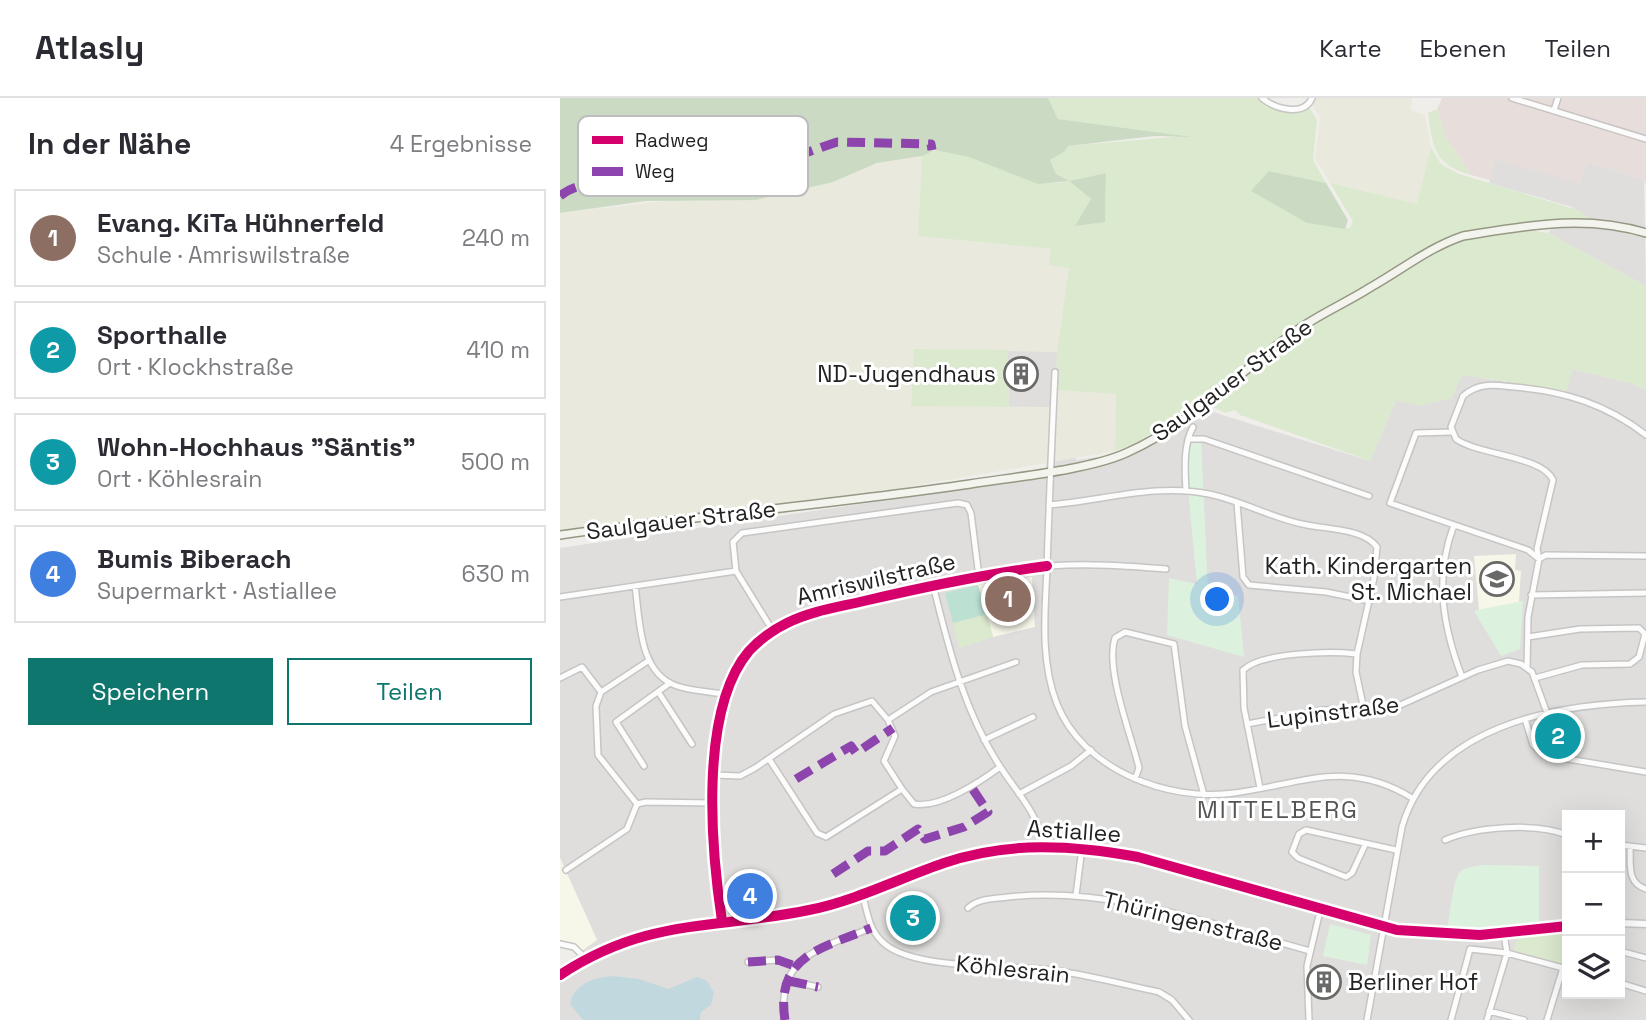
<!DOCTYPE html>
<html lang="de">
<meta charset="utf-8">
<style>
:root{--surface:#fff;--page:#f2f2f3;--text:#2b2b33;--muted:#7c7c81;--line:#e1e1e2;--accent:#0f766e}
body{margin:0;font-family:"Space Grotesk",sans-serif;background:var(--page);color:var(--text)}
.controls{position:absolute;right:21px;bottom:21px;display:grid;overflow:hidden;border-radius:0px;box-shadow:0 7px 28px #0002}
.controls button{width:63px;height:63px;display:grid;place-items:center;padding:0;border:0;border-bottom:2px solid var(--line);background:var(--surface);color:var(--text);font:35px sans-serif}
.you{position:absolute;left:658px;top:502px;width:24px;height:24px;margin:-18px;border:5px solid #fff;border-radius:50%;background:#1a73e8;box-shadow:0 0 0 10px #1a73e833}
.badge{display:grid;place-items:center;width:46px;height:46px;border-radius:50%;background:var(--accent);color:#fff;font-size:23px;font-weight:700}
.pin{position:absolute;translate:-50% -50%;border:4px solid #fff;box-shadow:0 2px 7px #0006}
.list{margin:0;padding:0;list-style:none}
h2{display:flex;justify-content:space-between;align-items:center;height:91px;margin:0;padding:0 28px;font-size:30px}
h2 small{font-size:23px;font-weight:400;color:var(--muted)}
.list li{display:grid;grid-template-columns:46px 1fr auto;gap:21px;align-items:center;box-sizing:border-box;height:98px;margin:0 14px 14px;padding:0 14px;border:2px solid var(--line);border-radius:0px}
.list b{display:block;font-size:26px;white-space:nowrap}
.list p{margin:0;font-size:23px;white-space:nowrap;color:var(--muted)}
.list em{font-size:23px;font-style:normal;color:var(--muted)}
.actions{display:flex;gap:14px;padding:21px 28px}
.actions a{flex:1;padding:16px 0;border:2px solid var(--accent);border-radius:0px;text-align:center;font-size:24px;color:var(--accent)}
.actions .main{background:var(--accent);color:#fff}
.icon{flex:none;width:38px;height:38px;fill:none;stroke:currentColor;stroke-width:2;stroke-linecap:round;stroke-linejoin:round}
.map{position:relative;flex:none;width:1086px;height:922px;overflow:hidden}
header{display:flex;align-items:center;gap:42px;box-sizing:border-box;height:98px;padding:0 35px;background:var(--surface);border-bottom:2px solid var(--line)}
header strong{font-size:33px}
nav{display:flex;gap:38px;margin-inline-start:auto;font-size:24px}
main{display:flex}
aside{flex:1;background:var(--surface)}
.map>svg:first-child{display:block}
</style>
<header>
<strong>Atlasly</strong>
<nav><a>Karte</a><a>Ebenen</a><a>Teilen</a></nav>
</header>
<main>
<aside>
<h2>In der Nähe<small>4 Ergebnisse</small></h2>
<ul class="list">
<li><span class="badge" style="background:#8d6e63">1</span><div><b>Evang. KiTa Hühnerfeld</b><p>Schule · Amriswilstraße</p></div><em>240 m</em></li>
<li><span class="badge" style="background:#0f9aa8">2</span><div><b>Sporthalle</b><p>Ort · Klockhstraße</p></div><em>410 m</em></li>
<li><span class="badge" style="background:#0f9aa8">3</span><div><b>Wohn-Hochhaus &quot;Säntis&quot;</b><p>Ort · Köhlesrain</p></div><em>500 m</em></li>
<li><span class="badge" style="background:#3f7fe0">4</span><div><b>Bumis Biberach</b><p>Supermarkt · Astiallee</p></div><em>630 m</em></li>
</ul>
<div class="actions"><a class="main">Speichern</a><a>Teilen</a></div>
</aside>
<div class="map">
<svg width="1086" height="922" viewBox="0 0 1086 922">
<rect width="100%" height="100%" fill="#f0eeeb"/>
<!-- residential -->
<path fill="#dfdedc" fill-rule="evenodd" d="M 935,61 L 1020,85 L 1027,64 L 1084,82 L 1086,188 L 988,135 L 1000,122 L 1027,121 L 1012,109 L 929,85 Z
M 447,252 L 497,254 L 496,292 L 516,300 L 516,362 L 567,355 L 653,314 L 810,363 L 836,302 L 859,308 L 902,277 L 1006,293 L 1012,271 L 1071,285 L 1086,292 L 1086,922 L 0,922 L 0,869 L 37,842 L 0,760 L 0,450 L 486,379 L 488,309 L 449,309 ZM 1007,717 L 1060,717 L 1060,896 L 1007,896 Z"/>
<!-- commercial -->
<path fill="#e7dddb" d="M 882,0 L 1086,0 L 1086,87 L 1084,82 L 1027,64 L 1020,86 L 935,61 L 930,82 L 911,77 L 885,38 L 877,11 Z"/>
<!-- education -->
<path fill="#f6f6e9" d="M 956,456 L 955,472 L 961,473 L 959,504 L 919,512 L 914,458 Z
M 472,479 L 475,529 L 433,539 L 418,487 Z
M 0,760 L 37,842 L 20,854 L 0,846 Z"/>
<!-- farmland -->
<path fill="#e9e9dd" d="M 753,0 L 852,0 L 851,12 L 865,17 L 871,49 L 857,106 L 770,85 L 755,61 L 760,19 L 751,6 Z
M 362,58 L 358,138 L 491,151 L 509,170 L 497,254 L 354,251 L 351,308 L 488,309 L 495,305 L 496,292 L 557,296 L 555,353 L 347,389 L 347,395 L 0,436 L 0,115 L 273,84 L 317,65 Z"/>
<!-- grass -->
<path fill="#dbe9ce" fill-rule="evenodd" d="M 488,0 L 700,0 C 714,9 732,17 749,9 L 757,22 L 753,62 L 766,85 L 709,73 L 747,125 L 790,130 L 793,123 L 770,85 L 857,106 L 871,49 L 881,66 L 899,76 L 1021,113 L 1029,120 L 957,130 L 988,135 L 1086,188 L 1086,292 L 1071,285 L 1012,271 L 1007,293 L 902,277 L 892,300 L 859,308 L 836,302 L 810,363 L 680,317 L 675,312 L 665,315 L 651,308 L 743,231 L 902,135 L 853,157 L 712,245 L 645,302 L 635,297 L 639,304 L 575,346 L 555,353 L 556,296 L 496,292 L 497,254 L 509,170 L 489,167 L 491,151 L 358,138 L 362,58 C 397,34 460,97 508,83 L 496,76 L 490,62 L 504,54 L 508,48 L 623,38 L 498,21 ZM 546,75 L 545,123 L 516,128 L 531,101 L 509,83 Z
M 877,11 L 885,38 L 911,77 C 874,66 873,51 868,15 Z
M 354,251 L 447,252 L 449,309 L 351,308 Z
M 427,516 L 433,539 L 399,550 L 393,525 Z
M 1007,835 L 1007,867 L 953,852 L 958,840 Z"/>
<!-- forest -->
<path fill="#cbdbc3" d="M 0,0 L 488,0 L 498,21 L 632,39 L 595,38 L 508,48 L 504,54 L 490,62 L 496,76 L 509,83 L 546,75 L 545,124 L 515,128 L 531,101 L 509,83 L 478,86 L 409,59 L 375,52 L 362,58 L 317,65 L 273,84 L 196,102 L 86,103 L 0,115 Z
M 709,73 L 766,85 L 788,122 L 785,131 L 747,125 L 691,93 Z"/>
<!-- park -->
<path fill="#ddf2de" d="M 632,333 L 641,342 L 648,494 L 678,498 L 684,559 L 607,537 L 609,480 L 637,486 L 627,381 Z
M 963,503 L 960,551 L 941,558 L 914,513 Z
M 922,767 L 979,768 L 979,826 L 887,832 C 890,819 893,778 901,773 C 906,769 916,768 922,767 Z
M 770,826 L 811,837 L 807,867 L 763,858 Z"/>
<!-- pitch -->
<path fill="#bce1d3" d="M 418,487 L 427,516 L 393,525 L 385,495 Z"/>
<!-- water -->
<path fill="#c2d8df" d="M 52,878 L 79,881 L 108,891 L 137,879 L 147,883 L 154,895 L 151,907 L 141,914 L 140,922 L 23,922 L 10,906 C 14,886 33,880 52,878 Z"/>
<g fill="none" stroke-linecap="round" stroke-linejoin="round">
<!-- minor casing -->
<g stroke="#c6c5c3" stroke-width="8">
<path id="minor" d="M 702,0 C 715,11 744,19 752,0
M 952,0 L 1086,41
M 994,12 L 998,0
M 495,274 C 492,339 489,404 487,470 C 485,514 480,563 497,606 C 523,672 608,704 674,695 C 741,686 788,660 852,700
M 891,334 L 856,335 L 830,405 L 968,452 L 979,461 L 986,457 L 1086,458
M 628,341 L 644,341 L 809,398
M 626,393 C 625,372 623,347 633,329
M 677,405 L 683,479 L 689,487 L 766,494 L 810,503
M 489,407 C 543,403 594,385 649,396 C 683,403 713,421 747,427 C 767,431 804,431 817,449 L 814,480 L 797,556 L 796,574 L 804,612
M 894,427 C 874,479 883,529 902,579
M 176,473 L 213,533
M 373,487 C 389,552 405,617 443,673 C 457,694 482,721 482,748
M 75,488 C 80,521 78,575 117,588 C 132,593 150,594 165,596
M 971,497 L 1086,495
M 0,499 L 176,473 L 173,444 L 182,435 L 398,405 L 407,407 L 411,415 L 419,479
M 968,539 L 1020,531 L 1079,530 L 1085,536 L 1079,559 L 1070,566 L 1022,567 L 975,580
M 88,563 L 41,594 L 36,608 L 38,657 L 77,706 L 86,704 L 152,705
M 967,570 L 968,519 L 979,461 L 977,451 L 993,382 C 983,358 918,357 896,341 L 891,329 L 903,298 C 919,284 934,287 954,289 C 1004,293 1046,306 1086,337
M 0,580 L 22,569 L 41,594
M 99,595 L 132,646
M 965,621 L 973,647 L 984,657 L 1086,674
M 328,622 L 335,638 L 324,663 L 342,691
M 687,626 L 762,612 L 836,609 L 918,572 L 948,563 L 961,566 L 972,574 L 987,615
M 424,642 L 473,619
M 209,661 L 257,735 L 266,739 L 342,691 L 354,706 C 379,711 420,684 440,669
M 84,668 L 56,624 L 110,585
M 154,677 L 180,678 L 195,670 L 274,616 L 312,603 L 328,622 L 371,594 L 456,564
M 575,681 L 579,670 C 571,636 545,572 555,540 L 565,534 L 614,546 L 625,628 L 644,697
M 700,690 L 684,610 L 683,572 C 702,554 771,553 797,556
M 459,696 L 511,668 L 531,652
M 885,742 C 915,729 975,724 1007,737
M 805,747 L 792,775 L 786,779 L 738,760 L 732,754 L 739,736 L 746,732 L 836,752
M 1060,747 L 1086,750
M 1070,748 C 1071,765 1066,785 1086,791
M 6,772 L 67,731 L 77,706
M 302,795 C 308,815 308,833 326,847 C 360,873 454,866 499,873 C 532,878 566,887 599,894 L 612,902 L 629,922
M 516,797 L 522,750
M 408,810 C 419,800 434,801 448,799 C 552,788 651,826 750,853
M 0,846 L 14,849 L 26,861
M 1060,853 L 1086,860
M 188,864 L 218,862 L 235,868
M 0,877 C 50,845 103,828 162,823 C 151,754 141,628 179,567 C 190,549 207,535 226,526 C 249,514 277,510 302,504 C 363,489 427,473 490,468 C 528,465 568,468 606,471
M 229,883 L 258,889
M 1060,885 L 1086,893
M 929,913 L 964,922
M 225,922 C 215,857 263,850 311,830
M 749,922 L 747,868 L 760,813
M 807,922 L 842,729 C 871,628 995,606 1086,604
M 891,922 L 910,851 L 947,855 L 1007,871
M 927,922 L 947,855 L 944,836
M 987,922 L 1003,870"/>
</g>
<!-- tertiary casing -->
<g stroke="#c6c5c3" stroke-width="9">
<path id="tertiary" d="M 162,823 L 225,816 L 269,807 L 387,764 L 443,751 L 482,748 L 522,750 L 578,759 L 837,832 L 920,837 L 1007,828
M 1060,825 L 1086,826"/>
</g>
<!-- secondary casing -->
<g stroke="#969884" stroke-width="10">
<path id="secondary" d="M 0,437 C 137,418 274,406 410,386 C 454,379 528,372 566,355 C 630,327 678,275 733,235 C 757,217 786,205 811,189 C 843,171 868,150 903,138 C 966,128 1024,116 1086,135"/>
</g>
<!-- minor -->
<use href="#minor" stroke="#fdfcfc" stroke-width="5"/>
<!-- tertiary -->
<use href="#tertiary" stroke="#fdfcfc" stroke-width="6"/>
<!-- secondary -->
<use href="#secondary" stroke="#f3f4ee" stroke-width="7"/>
<!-- quiet -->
<path stroke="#8e44ad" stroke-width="9" stroke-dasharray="18 9" stroke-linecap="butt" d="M 0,98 C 21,81 43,88 67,80 C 75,77 84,70 93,70 C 115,68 142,79 162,65 L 225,62 L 277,44 L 371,46 L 372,52
M 236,681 L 291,648 L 296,655 L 333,630
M 273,776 L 308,753 L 325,753 L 358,731 L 365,741 L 404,729 L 428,714 L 412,690
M 188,864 L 218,862 L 235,868
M 229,883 L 258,889
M 225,922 C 215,857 263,850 311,830"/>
<!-- cycleway casing -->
<g stroke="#fff" stroke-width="15">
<path id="cycleway" d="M 162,823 C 151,750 139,612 189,553 C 199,542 213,532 227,525 C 251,513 279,509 304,503 C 364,489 425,476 487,468
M 0,877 C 88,819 153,832 249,812 C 295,803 340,780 384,765 C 448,743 513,747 578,759 L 837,832 L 920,837 L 1007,828"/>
</g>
<!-- cycleway -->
<use href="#cycleway" stroke="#d6006c" stroke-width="10"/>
</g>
<!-- icons -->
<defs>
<g id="building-ring" transform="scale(1.75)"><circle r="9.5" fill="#fff" stroke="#6a6968" stroke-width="1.5"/><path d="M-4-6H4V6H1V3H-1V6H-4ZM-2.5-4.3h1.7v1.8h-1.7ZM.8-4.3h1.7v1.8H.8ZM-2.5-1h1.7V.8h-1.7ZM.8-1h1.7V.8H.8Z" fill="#6a6968"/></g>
<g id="school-ring" transform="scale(1.75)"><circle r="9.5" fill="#fff" stroke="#6a6968" stroke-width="1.5"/><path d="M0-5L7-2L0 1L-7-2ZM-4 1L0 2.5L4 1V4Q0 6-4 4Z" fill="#6a6968"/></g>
</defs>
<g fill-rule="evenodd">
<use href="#building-ring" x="461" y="276"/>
<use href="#school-ring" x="937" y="481"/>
<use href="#building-ring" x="764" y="884"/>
</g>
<g text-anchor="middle" stroke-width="6" stroke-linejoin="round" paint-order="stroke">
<!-- poi labels -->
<g font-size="23" fill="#222" stroke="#fff" text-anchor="end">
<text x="436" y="284">ND-Jugendhaus</text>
<text x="912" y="476">Kath. Kindergarten<tspan x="912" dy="26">St. Michael</tspan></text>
<text x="788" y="892" text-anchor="start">Berliner Hof</text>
</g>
<!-- street labels -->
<g font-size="23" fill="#222" stroke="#fff">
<text transform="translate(672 282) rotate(-36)" y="8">Saulgauer Straße</text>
<text transform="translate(121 422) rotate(-7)" y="8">Saulgauer Straße</text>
<text transform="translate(316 481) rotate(-13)" y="8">Amriswilstraße</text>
<text transform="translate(773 614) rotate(-7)" y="8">Lupinstraße</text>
<text transform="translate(514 733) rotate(4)" y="8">Astiallee</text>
<text transform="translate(633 823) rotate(14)" y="8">Thüringenstraße</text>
<text transform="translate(453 871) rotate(6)" y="8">Köhlesrain</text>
</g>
<!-- neighbourhood labels -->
<g font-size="24" letter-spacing="2" fill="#555" stroke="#fff">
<text x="718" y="720">MITTELBERG</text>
</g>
</g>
<!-- legend -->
<rect x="18" y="18" width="230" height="80" rx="10" fill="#fff" stroke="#bdbdbd" stroke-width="2"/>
<rect x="32" y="38" width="31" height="8" fill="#d6006c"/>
<rect x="32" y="69" width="31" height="9" fill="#8e44ad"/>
<g font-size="19" fill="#222">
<text x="75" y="49">Radweg</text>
<text x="75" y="80">Weg</text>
</g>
</svg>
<div class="controls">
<button>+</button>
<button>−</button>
<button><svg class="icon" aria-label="layers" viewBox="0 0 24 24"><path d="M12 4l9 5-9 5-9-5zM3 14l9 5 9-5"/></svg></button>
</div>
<div class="you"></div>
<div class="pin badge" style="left:448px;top:501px;background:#8d6e63">1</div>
<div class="pin badge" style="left:998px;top:638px;background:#0f9aa8">2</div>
<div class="pin badge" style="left:353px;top:820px;background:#0f9aa8">3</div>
<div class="pin badge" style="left:190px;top:798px;background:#3f7fe0">4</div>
</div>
</main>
